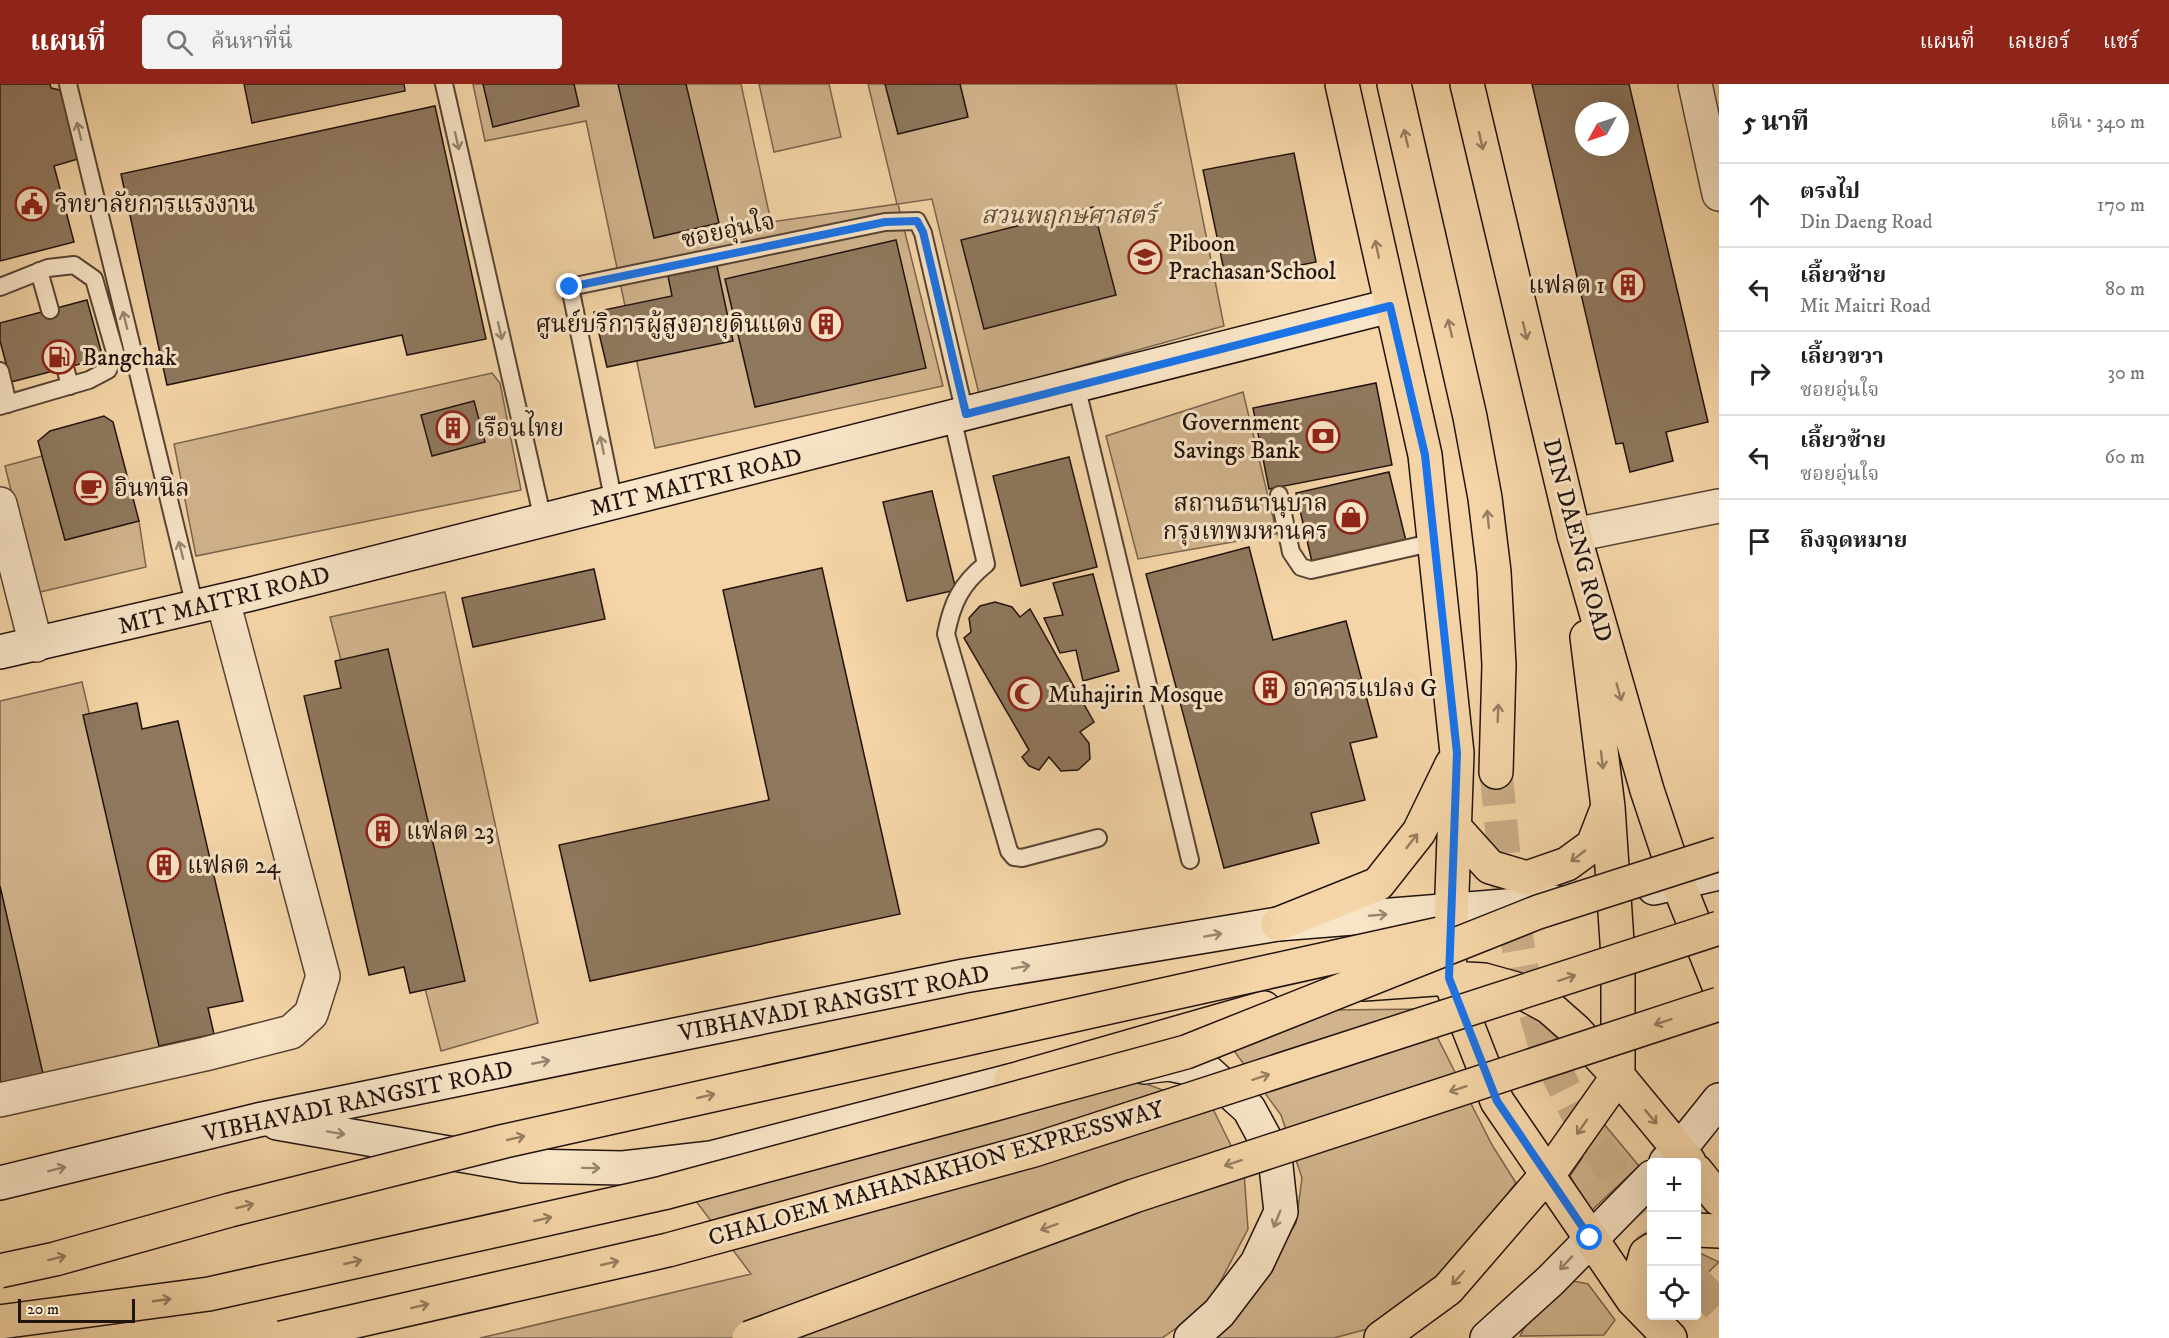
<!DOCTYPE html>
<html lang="th">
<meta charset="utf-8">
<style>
:root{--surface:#fff;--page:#f2f2f2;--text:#222;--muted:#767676;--line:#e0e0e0;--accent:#8f2418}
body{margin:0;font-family:"IM FELL DW Pica","Noto Serif Thai",serif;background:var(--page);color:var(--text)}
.controls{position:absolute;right:18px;bottom:18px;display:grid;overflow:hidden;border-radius:6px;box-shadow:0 6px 24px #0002}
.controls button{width:54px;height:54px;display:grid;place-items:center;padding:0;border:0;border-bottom:2px solid var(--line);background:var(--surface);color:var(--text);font:30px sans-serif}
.compass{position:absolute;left:1575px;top:18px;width:54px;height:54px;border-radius:50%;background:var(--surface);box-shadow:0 6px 24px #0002;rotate:230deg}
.scale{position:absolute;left:18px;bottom:15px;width:117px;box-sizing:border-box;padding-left:6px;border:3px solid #21130e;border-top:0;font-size:16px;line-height:21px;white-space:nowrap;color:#21130e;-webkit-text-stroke:4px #f8e4c6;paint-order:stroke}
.stop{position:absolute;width:18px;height:18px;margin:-14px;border:4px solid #1a73e8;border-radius:50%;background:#fff}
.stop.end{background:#1a73e8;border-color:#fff;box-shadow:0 2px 6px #0008}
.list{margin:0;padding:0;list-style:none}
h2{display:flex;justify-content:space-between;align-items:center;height:78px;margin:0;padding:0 24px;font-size:26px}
h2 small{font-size:20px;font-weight:400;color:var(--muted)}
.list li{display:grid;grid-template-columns:39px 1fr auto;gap:18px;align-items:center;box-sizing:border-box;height:84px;padding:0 24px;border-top:2px solid var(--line)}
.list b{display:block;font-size:22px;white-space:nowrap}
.list p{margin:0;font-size:20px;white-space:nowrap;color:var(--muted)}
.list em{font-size:20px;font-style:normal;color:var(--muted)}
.icon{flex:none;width:33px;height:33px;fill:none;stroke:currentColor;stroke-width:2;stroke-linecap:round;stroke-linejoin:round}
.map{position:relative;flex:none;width:1719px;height:1254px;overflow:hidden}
header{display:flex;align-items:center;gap:36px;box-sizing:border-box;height:84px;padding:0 30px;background:var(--accent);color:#fff}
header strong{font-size:28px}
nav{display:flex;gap:33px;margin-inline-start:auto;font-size:21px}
.search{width:420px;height:54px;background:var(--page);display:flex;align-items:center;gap:15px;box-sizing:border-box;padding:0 21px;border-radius:6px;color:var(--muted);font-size:22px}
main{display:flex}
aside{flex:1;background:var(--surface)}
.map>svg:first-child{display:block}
</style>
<header>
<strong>แผนที่</strong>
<div class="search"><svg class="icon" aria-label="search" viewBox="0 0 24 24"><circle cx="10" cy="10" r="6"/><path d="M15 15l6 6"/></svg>ค้นหาที่นี่</div>
<nav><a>แผนที่</a><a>เลเยอร์</a><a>แชร์</a></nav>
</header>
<main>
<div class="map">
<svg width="1719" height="1254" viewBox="0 0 1719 1254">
<rect width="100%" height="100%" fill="#f5d5a7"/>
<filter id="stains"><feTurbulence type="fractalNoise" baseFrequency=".00333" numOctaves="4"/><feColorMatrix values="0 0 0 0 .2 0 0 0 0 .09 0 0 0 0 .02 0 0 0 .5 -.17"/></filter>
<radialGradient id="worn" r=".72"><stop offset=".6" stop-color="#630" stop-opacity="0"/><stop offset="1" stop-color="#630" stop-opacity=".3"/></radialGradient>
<!-- green -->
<path fill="#d1b48d" stroke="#79644e" stroke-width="1.5" d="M 473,0 L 741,0 L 771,138 L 897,120 L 868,0 L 1176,0 L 1224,242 L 979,310 L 932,115 L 898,120 L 943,302 L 655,364 L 586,37 L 485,57 Z
M 759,0 L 829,0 L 841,53 L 774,68 Z
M 492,289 L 500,299 L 521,406 L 196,472 L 174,360 Z
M 1243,308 L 1277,450 L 1138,475 L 1106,352 Z
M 42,372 L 65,456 L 139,437 L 146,483 L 36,509 L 5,382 Z
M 445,508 L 538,939 L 441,967 L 330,533 Z
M 82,598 L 169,970 L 39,999 L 0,835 L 0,617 Z
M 1423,925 L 1492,1061 L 1516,1099 L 1437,1201 L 1375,1243 L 1334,1254 L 1210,1254 L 1243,1221 L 1296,1139 L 1302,1094 L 1281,1031 L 1229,960 L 1333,926 Z
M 1136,996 L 1213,1025 L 1244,1088 L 1248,1145 L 1207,1223 L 1162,1254 L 480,1254 L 751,1190 L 680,1096 Z
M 1599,1034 L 1639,1082 L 1590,1128 L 1570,1092 L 1585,1070 Z
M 1697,1170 L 1702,1170 L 1719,1178 L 1697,1199 Z
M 1573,1197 L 1588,1200 L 1615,1236 L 1604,1251 L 1520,1252 L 1528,1237 Z"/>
<!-- building -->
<path fill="#8f785e" stroke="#21130e" stroke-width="1.5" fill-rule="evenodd" d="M 0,0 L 50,0 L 51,4 L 60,6 L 78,75 L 54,82 L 74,158 L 0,177 Z
M 244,0 L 404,0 L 405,7 L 252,39 Z
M 483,0 L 574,0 L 579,22 L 493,43 Z
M 618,0 L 686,0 L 719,139 L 654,154 Z
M 885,0 L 960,0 L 968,33 L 898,50 Z
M 1532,0 L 1629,0 L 1708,338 L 1666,348 L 1673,377 L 1630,388 L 1623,359 L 1616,360 ZM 1584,27 L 1620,27 L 1620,63 L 1584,63 Z
M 435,22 L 486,255 L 407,271 L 402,251 L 167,301 L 121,90 Z
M 1294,69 L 1316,178 L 1226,196 L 1203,86 Z
M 1093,123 L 1116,211 L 984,245 L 961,156 Z
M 896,156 L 926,284 L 755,323 L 725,195 Z
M 717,182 L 733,257 L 607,283 L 594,228 L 672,212 L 668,192 Z
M 87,216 L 103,274 L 11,298 L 0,257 L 0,239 Z
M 1376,299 L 1392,381 L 1269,405 L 1253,324 Z
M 474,317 L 485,358 L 432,372 L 421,331 Z
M 104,332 L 113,338 L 139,437 L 65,456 L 38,357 L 50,347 Z
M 1069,373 L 1097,483 L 1021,502 L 993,392 Z
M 1389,388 L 1406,457 L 1312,478 L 1296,409 Z
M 932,407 L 956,506 L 907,517 L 883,418 Z
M 1249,463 L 1273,556 L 1346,537 L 1377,653 L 1350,659 L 1365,716 L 1311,729 L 1319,759 L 1224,784 L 1146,490 Z
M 822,484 L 900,830 L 590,897 L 559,761 L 769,716 L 723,506 Z
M 594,485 L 605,535 L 473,563 L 462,514 Z
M 1093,490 L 1119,587 L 1083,597 L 1076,566 L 1060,569 L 1044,534 L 1063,531 L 1053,499 Z
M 995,518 L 1012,523 L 1020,533 L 1030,525 L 1094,638 L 1080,648 L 1089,659 L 1090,675 L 1078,686 L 1061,687 L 1049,673 L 1039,686 L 1029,682 L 1022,673 L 1029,666 L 964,554 L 971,548 L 969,534 L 980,522 Z
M 388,565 L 465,897 L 410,909 L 404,883 L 369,891 L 304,612 L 341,604 L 335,577 Z
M 137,619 L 142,645 L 178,637 L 243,917 L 208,924 L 214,950 L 159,962 L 83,631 Z
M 0,802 L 43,990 L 0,999 Z"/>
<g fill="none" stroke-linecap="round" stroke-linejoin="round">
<!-- primary-tunnel -->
<path stroke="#cbae88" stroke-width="33" stroke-dasharray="33 16" stroke-linecap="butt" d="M 1496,688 L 1506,792 L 1522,884 L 1547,969 L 1585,1045 L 1652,1148
M 1696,1198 L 1719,1223"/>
<!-- lane casing -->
<g stroke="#564434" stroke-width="20">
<path id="lane" d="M 68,0 L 195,523
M 444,0 L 543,436
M 39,187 L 50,226
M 0,203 L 48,184 L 74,181 L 94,195 L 115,268 L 108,286 L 89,296 L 0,322
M 65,283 L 70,302
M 0,287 L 8,320
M 1076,301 L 1190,776
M 952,333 L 986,480 C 961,500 952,519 946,550 L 1009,767 L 1014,773 L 1022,774 L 1098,754
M 1279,411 L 1291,468 L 1301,483 L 1311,486 L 1435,458
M 614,419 L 570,203 L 885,138 L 917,137 L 923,149 L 965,330"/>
</g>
<!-- street casing -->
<g stroke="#564434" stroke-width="36">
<path id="street" d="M 1695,0 L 1719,110
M 0,420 L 36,561
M 1574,451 L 1719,422
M 0,1016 L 205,970 L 291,948 L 311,930 L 323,892 L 223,517"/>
</g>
<!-- secondary casing -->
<g stroke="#21130e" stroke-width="36">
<path id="secondary" d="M 0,568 L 251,510 L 1390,222
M 1654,804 L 1719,789
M 1144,983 L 1169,980 L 1208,988 L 1249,1025 L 1275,1073 L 1281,1128 L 1257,1179 L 1219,1229 L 1191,1254
M 277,1039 L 523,1082 L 623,1084 L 711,1074 L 1010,997 L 1039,994
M 1666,1078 L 1679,1066 L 1719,1016
M 0,1099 L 258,1036 L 964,892 L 1278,840 L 1555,818
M 1487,1254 L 1550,1197 L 1652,1093"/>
</g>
<!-- primary casing -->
<g stroke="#21130e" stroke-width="36">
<path id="primary" d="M 1342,0 L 1425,371 L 1457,669 L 1449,894 L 1497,1017 L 1633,1216 L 1670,1254
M 1394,0 L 1470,333 L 1485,414 L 1494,488 L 1499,581 L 1496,688
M 1467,0 L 1574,451 L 1647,706 L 1678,799 L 1719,902
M 1455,744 L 1490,783 L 1527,794 L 1567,780 L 1593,761 L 1607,725
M 1278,840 L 1378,800 L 1419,748 L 1452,680
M 1364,900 L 1449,894 L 1484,896 L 1516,905 L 1549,923 L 1575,946 L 1618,992 L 1689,1078
M 1010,997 L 1264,924
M 1696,1087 L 1719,1115
M 1696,1146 L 1719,1147
M 1633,1216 L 1646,1170 L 1652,1166
M 1381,1254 L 1448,1205 L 1556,1080 L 1618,992 L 1618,873 L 1608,723 L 1587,553"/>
</g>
<!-- lane -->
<use href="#lane" stroke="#f8e4c6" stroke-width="16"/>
<!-- street -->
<use href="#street" stroke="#f8e4c6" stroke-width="33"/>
<!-- secondary -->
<use href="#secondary" stroke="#f8e4c6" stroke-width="33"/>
<!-- primary -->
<use href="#primary" stroke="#f5d5a7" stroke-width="33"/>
<!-- highway-bridge casing -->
<g stroke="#21130e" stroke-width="36" stroke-linecap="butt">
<path id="highway-bridge" d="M 0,1187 L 55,1175 L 230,1126 L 505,1057 L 1439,850
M 0,1238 L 209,1210 L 663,1109 L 980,1024 L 1186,968 L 1538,828 L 1719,770
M 281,1254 L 668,1166 L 1034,1066 L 1719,844
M 749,1254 L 1134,1112 L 1719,920"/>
</g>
<!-- highway-bridge -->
<use href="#highway-bridge" stroke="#f5d5a7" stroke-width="33"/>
</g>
<!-- one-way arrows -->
<defs><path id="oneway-shaft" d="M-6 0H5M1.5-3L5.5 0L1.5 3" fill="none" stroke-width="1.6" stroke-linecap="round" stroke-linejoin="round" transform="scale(1.5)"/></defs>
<g stroke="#978673">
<use href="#oneway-shaft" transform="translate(79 47) rotate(-104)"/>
<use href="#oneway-shaft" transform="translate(457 57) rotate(77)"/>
<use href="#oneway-shaft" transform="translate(125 236) rotate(-104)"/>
<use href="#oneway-shaft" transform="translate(500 247) rotate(77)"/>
<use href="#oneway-shaft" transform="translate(602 361) rotate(-102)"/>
<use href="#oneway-shaft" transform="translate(181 466) rotate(-104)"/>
<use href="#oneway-shaft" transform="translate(1378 831) rotate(-5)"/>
<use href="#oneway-shaft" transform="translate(1213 851) rotate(-10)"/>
<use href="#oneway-shaft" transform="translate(1021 883) rotate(-10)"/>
<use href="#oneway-shaft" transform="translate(541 978) rotate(-11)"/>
<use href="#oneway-shaft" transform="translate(336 1049) rotate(10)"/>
<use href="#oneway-shaft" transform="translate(591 1084) rotate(1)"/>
<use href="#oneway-shaft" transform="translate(57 1085) rotate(-14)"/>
<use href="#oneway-shaft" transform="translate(1277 1135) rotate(112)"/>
<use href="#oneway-shaft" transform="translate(1566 1179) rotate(133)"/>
</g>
<g stroke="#967e62">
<use href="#oneway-shaft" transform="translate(1406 54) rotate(-103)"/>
<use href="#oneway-shaft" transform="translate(1481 57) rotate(77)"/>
<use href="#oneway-shaft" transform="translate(1377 165) rotate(-102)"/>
<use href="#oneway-shaft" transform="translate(1450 244) rotate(-103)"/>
<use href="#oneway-shaft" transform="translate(1525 247) rotate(77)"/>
<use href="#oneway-shaft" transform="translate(1488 435) rotate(-96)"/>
<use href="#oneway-shaft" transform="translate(1619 608) rotate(74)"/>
<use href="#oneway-shaft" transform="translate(1498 629) rotate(-88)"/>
<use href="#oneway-shaft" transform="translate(1602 676) rotate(83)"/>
<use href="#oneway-shaft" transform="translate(1412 757) rotate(-52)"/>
<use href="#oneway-shaft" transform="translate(1578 772) rotate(142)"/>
<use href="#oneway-shaft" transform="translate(1567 894) rotate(-18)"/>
<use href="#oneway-shaft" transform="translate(1663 938) rotate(162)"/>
<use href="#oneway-shaft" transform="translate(1261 993) rotate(-18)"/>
<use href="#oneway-shaft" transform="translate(1458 1005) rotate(162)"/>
<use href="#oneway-shaft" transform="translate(706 1012) rotate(-13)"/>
<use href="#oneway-shaft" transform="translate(1651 1033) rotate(50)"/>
<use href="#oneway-shaft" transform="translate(1582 1043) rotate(125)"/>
<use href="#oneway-shaft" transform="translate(516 1054) rotate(-13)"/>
<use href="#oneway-shaft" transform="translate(1233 1079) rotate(162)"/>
<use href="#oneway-shaft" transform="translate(245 1122) rotate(-14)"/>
<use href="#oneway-shaft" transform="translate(543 1135) rotate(-13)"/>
<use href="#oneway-shaft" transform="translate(1049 1143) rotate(160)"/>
<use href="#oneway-shaft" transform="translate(57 1174) rotate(-14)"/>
<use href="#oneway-shaft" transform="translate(353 1178) rotate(-13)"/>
<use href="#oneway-shaft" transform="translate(610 1179) rotate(-13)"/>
<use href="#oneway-shaft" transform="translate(1458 1194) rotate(131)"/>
<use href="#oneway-shaft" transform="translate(162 1216) rotate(-8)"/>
<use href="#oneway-shaft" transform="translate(420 1222) rotate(-13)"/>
</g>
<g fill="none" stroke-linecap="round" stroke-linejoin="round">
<!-- route -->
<path stroke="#1a73e8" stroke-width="8" d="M 570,203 L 885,138 L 917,137 L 923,148 L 966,330 L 1390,222 L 1425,371 L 1457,669 L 1449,894 L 1497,1017 L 1590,1154"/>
</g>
<!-- icons -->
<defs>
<g id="civic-ring" transform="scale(1.725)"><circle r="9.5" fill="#f8e4c6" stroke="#8f2418" stroke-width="1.5"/><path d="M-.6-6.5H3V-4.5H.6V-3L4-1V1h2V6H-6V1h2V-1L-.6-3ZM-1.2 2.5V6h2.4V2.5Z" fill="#8f2418"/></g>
<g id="school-ring" transform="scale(1.725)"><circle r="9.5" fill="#f8e4c6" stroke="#8f2418" stroke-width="1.5"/><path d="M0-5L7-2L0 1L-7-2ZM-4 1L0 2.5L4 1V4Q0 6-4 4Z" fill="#8f2418"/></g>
<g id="building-ring" transform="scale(1.725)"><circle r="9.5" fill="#f8e4c6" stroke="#8f2418" stroke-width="1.5"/><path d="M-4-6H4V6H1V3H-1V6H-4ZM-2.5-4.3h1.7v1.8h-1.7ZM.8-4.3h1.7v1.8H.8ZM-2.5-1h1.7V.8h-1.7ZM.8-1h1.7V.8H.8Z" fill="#8f2418"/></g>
<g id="fuel-ring" transform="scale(1.725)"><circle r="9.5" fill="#f8e4c6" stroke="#8f2418" stroke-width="1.5"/><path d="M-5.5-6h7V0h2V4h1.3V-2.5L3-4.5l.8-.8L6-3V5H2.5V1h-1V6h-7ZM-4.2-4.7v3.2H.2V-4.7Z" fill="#8f2418"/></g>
<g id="bank-ring" transform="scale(1.725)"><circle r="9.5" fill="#f8e4c6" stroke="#8f2418" stroke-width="1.5"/><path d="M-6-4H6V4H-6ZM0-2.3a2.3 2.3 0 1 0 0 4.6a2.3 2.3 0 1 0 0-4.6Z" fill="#8f2418"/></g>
<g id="cafe-ring" transform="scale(1.725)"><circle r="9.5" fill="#f8e4c6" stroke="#8f2418" stroke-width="1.5"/><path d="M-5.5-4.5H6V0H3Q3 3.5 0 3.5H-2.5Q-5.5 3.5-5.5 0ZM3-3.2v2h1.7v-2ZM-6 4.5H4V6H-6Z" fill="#8f2418"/></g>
<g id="shop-ring" transform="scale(1.725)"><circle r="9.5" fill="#f8e4c6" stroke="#8f2418" stroke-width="1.5"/><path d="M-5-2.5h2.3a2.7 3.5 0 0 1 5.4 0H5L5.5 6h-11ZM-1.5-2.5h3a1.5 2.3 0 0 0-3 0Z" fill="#8f2418"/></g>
<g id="mosque-ring" transform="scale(1.725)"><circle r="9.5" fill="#f8e4c6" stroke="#8f2418" stroke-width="1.5"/><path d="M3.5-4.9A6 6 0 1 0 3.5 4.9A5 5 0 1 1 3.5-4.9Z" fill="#8f2418"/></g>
</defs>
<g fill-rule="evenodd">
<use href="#civic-ring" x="32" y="120"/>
<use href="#school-ring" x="1145" y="173"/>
<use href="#building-ring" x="1628" y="201"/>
<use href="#building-ring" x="826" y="240"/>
<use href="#fuel-ring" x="59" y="273"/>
<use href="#building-ring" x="453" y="344"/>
<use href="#bank-ring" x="1323" y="352"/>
<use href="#cafe-ring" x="91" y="404"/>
<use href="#shop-ring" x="1351" y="433"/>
<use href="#building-ring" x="1270" y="604"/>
<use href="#mosque-ring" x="1025" y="610"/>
<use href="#building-ring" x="383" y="747"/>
<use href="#building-ring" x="164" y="781"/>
</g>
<g text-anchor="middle" stroke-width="6" stroke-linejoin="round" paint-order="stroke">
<!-- poi labels -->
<g font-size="24" fill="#21130e" stroke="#f8e4c6" text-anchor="start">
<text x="55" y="128">วิทยาลัยการแรงงาน</text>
<text x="1168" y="167">Piboon<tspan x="1168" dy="28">Prachasan School</tspan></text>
<text x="1605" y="209" text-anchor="end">แฟลต 1</text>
<text x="803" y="248" text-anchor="end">ศูนย์บริการผู้สูงอายุดินแดง</text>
<text x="82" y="281">Bangchak</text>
<text x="1300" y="346" text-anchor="end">Government<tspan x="1300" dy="28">Savings Bank</tspan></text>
<text x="476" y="352">เรือนไทย</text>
<text x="114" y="412">อินทนิล</text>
<text x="1328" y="427" text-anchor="end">สถานธนานุบาล<tspan x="1328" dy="28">กรุงเทพมหานคร</tspan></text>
<text x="1293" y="612">อาคารแปลง G</text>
<text x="1048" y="618">Muhajirin Mosque</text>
<text x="406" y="755">แฟลต 23</text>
<text x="187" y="789">แฟลต 24</text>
</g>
<!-- park labels -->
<g font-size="24" font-style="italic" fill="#5f4b3a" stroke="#f8e4c6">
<text x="1069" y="139">สวนพฤกษศาสตร์</text>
</g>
<!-- street labels -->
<g font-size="24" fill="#21130e" stroke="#f8e4c6">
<text transform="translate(728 146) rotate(-12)" y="8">ซอยอุ่นใจ</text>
<text transform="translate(696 398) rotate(-14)" y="8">MIT MAITRI ROAD</text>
<text transform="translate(1578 456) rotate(75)" y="8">DIN DAENG ROAD</text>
<text transform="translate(224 516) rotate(-14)" y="8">MIT MAITRI ROAD</text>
<text transform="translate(834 919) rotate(-11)" y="8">VIBHAVADI RANGSIT ROAD</text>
<text transform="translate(358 1017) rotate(-12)" y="8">VIBHAVADI RANGSIT ROAD</text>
<text transform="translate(936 1089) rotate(-16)" y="8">CHALOEM MAHANAKHON EXPRESSWAY</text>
</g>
</g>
<rect width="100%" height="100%" filter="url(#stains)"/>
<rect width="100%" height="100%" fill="url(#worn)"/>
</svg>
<div class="controls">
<button>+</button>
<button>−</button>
<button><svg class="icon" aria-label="locate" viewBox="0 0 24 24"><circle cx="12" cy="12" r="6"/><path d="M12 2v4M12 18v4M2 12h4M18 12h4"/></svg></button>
</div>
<svg class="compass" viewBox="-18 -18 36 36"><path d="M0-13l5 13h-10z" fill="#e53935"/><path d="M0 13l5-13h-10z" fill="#767676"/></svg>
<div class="scale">20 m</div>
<div class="stop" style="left:1590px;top:1154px"></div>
<div class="stop end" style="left:570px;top:203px"></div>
</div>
<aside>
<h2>5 นาที<small>เดิน · 340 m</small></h2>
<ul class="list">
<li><svg class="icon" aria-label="ahead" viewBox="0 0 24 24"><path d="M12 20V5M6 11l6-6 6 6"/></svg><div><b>ตรงไป</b><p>Din Daeng Road</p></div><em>170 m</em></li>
<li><svg class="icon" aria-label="left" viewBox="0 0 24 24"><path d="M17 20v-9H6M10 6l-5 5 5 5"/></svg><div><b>เลี้ยวซ้าย</b><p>Mit Maitri Road</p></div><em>80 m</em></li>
<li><svg class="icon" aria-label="right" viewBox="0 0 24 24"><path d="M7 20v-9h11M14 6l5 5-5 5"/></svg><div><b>เลี้ยวขวา</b><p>ซอยอุ่นใจ</p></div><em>30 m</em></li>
<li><svg class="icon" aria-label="left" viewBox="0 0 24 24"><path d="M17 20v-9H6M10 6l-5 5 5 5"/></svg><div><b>เลี้ยวซ้าย</b><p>ซอยอุ่นใจ</p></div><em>60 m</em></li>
<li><svg class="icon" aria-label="arrive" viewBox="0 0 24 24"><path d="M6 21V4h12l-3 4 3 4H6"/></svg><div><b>ถึงจุดหมาย</b></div></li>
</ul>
</aside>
</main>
